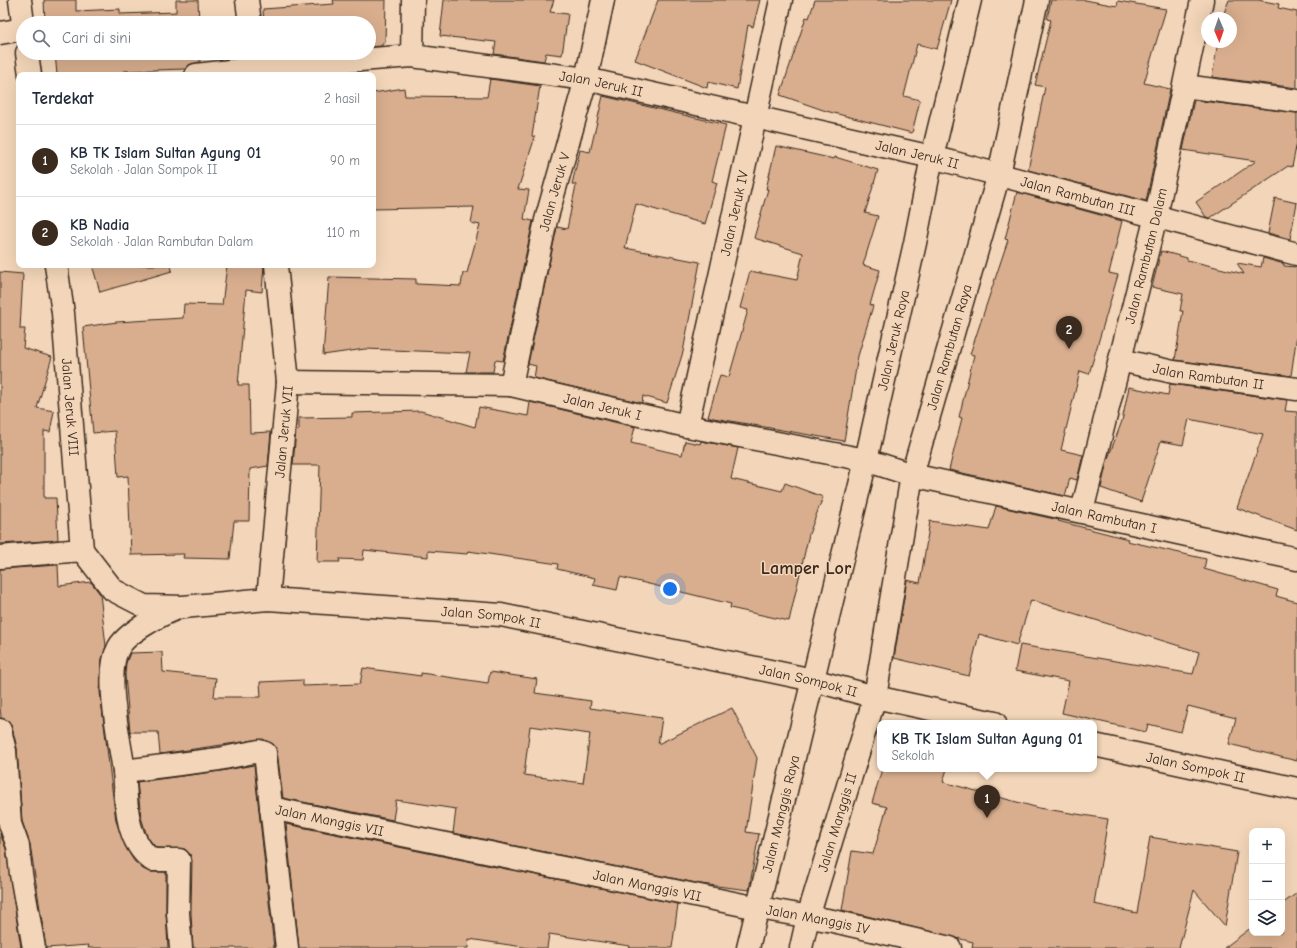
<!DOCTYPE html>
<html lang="id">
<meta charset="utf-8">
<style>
:root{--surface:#fff;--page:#f6f6f7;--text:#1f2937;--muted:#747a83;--line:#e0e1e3;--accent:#3b2a1e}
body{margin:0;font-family:"Comic Neue",sans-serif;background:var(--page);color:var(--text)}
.controls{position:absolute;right:12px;bottom:12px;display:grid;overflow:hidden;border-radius:8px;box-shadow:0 4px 16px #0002}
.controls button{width:36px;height:36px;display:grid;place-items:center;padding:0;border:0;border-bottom:1px solid var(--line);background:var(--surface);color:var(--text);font:20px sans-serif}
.compass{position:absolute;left:1201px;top:12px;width:36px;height:36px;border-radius:50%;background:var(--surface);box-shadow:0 4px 16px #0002;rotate:178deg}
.you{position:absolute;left:670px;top:589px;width:14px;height:14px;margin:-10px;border:3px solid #fff;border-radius:50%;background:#1a73e8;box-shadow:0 0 0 6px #1a73e833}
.badge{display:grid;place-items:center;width:26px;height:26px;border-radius:50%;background:var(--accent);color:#fff;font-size:13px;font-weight:700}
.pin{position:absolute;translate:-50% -33px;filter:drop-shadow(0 1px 2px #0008)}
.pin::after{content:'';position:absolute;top:21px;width:14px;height:12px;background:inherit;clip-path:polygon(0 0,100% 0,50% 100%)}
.popup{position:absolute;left:877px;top:720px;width:220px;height:52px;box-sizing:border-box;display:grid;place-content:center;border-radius:8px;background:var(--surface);filter:drop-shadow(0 1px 3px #0005);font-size:13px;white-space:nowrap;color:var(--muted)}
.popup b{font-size:15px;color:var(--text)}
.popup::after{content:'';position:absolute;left:50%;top:100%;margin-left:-8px;border:8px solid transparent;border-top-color:var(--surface)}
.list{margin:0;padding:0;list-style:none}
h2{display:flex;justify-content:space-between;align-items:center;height:52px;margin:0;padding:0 16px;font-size:17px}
h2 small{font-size:13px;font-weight:400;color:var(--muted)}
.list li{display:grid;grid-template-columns:26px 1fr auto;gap:12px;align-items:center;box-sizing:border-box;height:72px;padding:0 16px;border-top:1px solid var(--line)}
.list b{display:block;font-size:15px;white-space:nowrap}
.list p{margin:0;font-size:13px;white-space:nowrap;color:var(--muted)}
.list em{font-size:13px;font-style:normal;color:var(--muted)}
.icon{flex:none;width:22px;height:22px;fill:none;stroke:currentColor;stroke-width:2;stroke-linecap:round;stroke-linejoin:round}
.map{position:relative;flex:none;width:1297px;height:948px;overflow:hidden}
.search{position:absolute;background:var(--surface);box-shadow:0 4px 16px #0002;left:16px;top:16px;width:360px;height:44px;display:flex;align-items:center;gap:10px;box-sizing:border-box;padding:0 14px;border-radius:22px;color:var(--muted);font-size:15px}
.panel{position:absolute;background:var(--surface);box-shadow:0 4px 16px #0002;left:16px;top:72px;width:360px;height:196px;border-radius:8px}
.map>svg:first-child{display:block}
</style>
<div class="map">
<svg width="1297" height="948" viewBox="0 0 1297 948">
<rect width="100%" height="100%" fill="#f3d6b9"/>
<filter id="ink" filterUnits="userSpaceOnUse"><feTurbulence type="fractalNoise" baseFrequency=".025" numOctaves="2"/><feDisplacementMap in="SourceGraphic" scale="8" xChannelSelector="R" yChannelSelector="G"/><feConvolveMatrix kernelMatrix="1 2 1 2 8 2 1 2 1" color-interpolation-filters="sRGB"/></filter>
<g filter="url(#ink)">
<!-- building -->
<path fill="#d8ae8e" stroke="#3b2a1e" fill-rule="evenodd" d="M 44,0 L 76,0 L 76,11 L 120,9 L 120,14 L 176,12 L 176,0 L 198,0 L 199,23 L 45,23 Z
M 333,0 L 386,0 L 385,43 L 382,43 L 382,46 L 369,47 L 369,23 L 264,23 L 263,9 L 334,4 Z
M 444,0 L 554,0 L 550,12 L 568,14 L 562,55 L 546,53 L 544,61 L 494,54 L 496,42 L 440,36 Z
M 658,0 L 760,0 L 753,27 L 748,25 L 737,89 L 708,82 L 707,88 L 635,60 Z
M 815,0 L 951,0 L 937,49 L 917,44 L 904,96 L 920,100 L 912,133 L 826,111 L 780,95 L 806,17 L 809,18 Z
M 1051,0 L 1085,0 L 1117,6 L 1118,1 L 1166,9 L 1144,83 L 1170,89 L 1146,201 L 1028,170 L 1045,87 L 1035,85 L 1051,20 L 1047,19 Z
M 1229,0 L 1258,0 L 1279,4 L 1278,8 L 1297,12 L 1297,88 L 1212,77 L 1218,42 L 1231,42 L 1231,18 L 1222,18 Z
M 55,53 L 200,53 L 200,62 L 189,65 L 185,69 L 124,71 L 125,75 L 57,75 Z
M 490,79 L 540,86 L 532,136 L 535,137 L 518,189 L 529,190 L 524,219 L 533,221 L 503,361 L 495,360 L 493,372 L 466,372 L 470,353 L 365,349 L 323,355 L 329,277 L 416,279 L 416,284 L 461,286 L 463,273 L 467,273 L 480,225 L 471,223 L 474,207 L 373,209 L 373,93 L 404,88 L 405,96 L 487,97 Z
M 603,96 L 726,125 L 712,181 L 717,183 L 705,224 L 636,204 L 625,248 L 700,262 L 683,352 L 667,403 L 643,396 L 642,403 L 534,378 L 536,366 L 528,364 L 557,227 L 567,229 L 576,185 L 572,184 L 580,150 L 590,152 Z
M 1194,100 L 1297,113 L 1297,142 L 1292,167 L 1288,166 L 1210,218 L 1206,217 L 1196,202 L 1256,161 L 1183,150 Z
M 776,146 L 834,159 L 835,157 L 878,170 L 865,213 L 878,216 L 863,265 L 880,270 L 870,305 L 873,306 L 858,356 L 844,441 L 708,417 L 720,375 L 729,377 L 748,310 L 740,308 L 750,271 L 797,280 L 803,253 L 754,238 L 768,189 L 766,189 Z
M 1017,192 L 1122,221 L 1109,273 L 1118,275 L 1089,374 L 1080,371 L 1061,450 L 1083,455 L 1077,480 L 1070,478 L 1065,496 L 949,470 L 962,418 L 959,417 L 974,355 L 970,354 L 1008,240 L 1005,239 Z
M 1275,198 L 1297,203 L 1290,239 L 1268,233 Z
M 1161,251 L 1187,258 L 1187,260 L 1244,274 L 1237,263 L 1261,267 L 1263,258 L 1284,264 L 1284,266 L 1297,267 L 1297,334 L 1291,376 L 1175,360 L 1183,311 L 1180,311 L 1183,294 L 1152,287 Z
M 92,265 L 171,265 L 172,271 L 100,292 Z
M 227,265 L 264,265 L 262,292 L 246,290 L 238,385 L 249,385 L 250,433 L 271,432 L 268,466 L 250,469 L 249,521 L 234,521 L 230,559 L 183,558 L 184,554 L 131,555 L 128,476 L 118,477 L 115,431 L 93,433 L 83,327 L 117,322 L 183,318 L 184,304 L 222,305 Z
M 0,272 L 23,274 L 20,329 L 25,329 L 23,348 L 52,357 L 37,408 L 54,411 L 50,432 L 44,431 L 44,498 L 56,498 L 58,540 L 0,544 Z
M 1170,384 L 1287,400 L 1285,411 L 1297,412 L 1297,530 L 1237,508 L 1263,434 L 1189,419 L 1183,445 L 1161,441 L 1141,502 L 1101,488 L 1107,461 L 1122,421 L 1129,387 L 1168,395 Z
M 530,402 L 635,427 L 631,443 L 682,455 L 685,441 L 700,444 L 701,441 L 738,448 L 731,479 L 782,491 L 785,483 L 823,497 L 809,534 L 789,621 L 730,608 L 731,604 L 620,577 L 617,590 L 593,585 L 595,578 L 557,569 L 558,564 L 468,551 L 467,554 L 428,551 L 428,557 L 364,550 L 363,560 L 339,559 L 340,562 L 317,562 L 320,465 L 293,465 L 296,430 L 299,430 L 299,418 L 352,417 L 352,413 L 421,411 L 475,427 L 479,407 L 528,416 Z
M 996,506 L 1059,520 L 1058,521 L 1128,539 L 1127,541 L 1206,559 L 1204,569 L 1278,590 L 1276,596 L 1297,602 L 1297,761 L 1229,744 L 1236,718 L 1188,706 L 1181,732 L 1148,724 L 1146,732 L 1062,713 L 1069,681 L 1015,671 L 1020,645 L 1193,674 L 1199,652 L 1031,600 L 1017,645 L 979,634 L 969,676 L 894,658 L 907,580 L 920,583 L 930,521 L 989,530 Z
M 58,565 L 59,586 L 91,582 L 100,594 L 106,646 L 102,659 L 100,692 L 116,821 L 125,846 L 134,861 L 143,869 L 151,872 L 166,872 L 166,913 L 168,948 L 88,948 L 89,945 L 46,948 L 30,844 L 22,821 L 17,748 L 12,727 L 9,721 L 1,718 L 0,707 L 0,569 Z
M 162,652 L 163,672 L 216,678 L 214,697 L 261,697 L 260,682 L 303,680 L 303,686 L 360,684 L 363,668 L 421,676 L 421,673 L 488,683 L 490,672 L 537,679 L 535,693 L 591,701 L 590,708 L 662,718 L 658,744 L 732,708 L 757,758 L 746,832 L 759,834 L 749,890 L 701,884 L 453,833 L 456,809 L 396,800 L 393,820 L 283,798 L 277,751 L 274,745 L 263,739 L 160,754 L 158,732 L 130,732 L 125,675 L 126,663 L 130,653 ZM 530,726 L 590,734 L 583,783 L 524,775 Z
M 254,765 L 274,948 L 193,948 L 191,913 L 192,860 L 190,854 L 185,849 L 157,848 L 152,843 L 147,836 L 141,817 L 137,782 L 221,771 Z
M 882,769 L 947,769 L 943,782 L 1039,808 L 1108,819 L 1094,904 L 1137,913 L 1150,837 L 1237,852 L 1225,926 L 1194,890 L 1179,948 L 972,948 L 973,942 L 842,910 L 852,851 L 873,854 L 887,807 L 872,803 Z
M 286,824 L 678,904 L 672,948 L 629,948 L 630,946 L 549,934 L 547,948 L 530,948 L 469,939 L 468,948 L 299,948 Z
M 0,833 L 6,849 L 21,948 L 0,948 Z
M 1297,893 L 1297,948 L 1224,948 L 1252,927 L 1252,933 L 1282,933 L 1282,904 Z"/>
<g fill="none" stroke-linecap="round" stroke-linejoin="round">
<!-- minor casing -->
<g stroke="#3b2a1e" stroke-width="25">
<g id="minor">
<path d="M 20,0 L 23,23"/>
<path d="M 247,0 L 250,23"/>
<path d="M 0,33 L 23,29"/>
<path d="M 27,53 L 30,75"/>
<path d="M 412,56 L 413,0"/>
<path id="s1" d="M 196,75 L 256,68 L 412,56 L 586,79 L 932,157 L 1297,254"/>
<path d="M 1184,86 L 1297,101"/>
<path id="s2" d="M 56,265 L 63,313 L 82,550"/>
<path id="s3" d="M 1120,360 L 1173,372 L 1297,389"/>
<path id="s4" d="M 288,382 L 511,385 L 687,426 L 866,460 L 912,475 L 1297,559"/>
<path id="s5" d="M 511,385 L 546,220 L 586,79 L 603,0"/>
<path id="s6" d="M 687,426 L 781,0"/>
<path id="s7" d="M 1082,511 L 1156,216 L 1202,0"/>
<path id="s8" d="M 0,557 L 82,550 L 113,590 L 144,606 L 183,607 L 268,599 L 501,615 L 813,680 L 875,697 L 995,723"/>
<path id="s9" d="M 268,599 L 288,382 L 276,265"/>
<path d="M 178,608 C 162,614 125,633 118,649 C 104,674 120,742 124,771 L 219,759 L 259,751 L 265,753 L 287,948"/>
<path d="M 0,730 L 5,751 L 10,824 L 18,846 L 21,874 L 34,948"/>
<path id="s10" d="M 1094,745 L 1297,789"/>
<path d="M 124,771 C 127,802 124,839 152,860 L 179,860 L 178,913 L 181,948"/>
<path id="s11" d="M 271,808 L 748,906 L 833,921 L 950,948"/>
<path id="s12" d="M 748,948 L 866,460 L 915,243 L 932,157 L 970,0"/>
<path id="s13" d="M 801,948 L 808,917 L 875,697 L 912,475 L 999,174 L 1037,0"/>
</g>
</g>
<!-- minor -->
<use href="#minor" stroke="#f3d6b9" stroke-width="22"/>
</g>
</g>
<g text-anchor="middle" stroke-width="3" stroke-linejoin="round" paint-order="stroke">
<!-- street labels -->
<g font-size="14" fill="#3b2a1e" stroke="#f3d6b9">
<text dy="5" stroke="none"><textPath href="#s1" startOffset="408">Jalan Jeruk II</textPath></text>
<text dy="5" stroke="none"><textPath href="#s1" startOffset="732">Jalan Jeruk II</textPath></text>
<text dy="5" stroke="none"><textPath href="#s5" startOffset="198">Jalan Jeruk V</textPath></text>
<text dy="5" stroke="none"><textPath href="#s1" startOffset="898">Jalan Rambutan III</textPath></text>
<text dy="5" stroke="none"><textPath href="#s6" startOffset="218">Jalan Jeruk IV</textPath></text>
<text dy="5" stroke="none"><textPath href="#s7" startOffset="263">Jalan Rambutan Dalam</textPath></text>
<text dy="5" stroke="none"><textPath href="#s12" startOffset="625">Jalan Jeruk Raya</textPath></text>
<text dy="5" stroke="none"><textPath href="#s13" startOffset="620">Jalan Rambutan Raya</textPath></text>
<text dy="5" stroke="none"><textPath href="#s3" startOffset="90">Jalan Rambutan II</textPath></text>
<text dy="5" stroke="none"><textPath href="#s4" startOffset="317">Jalan Jeruk I</textPath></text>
<text dy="5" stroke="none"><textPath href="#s2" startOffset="143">Jalan Jeruk VIII</textPath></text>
<text dy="5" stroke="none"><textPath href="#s9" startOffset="168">Jalan Jeruk VII</textPath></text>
<text dy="5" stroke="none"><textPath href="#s4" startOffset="831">Jalan Rambutan I</textPath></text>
<text dy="5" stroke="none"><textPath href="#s8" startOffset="516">Jalan Sompok II</textPath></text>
<text dy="5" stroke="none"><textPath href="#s8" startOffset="840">Jalan Sompok II</textPath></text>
<text dy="5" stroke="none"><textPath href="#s10" startOffset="104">Jalan Sompok II</textPath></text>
<text dy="5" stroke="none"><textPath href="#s12" startOffset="138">Jalan Manggis Raya</textPath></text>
<text dy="5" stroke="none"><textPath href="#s11" startOffset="60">Jalan Manggis VII</textPath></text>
<text dy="5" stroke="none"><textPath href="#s13" startOffset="131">Jalan Manggis II</textPath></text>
<text dy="5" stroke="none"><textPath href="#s11" startOffset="384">Jalan Manggis VII</textPath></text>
<text dy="5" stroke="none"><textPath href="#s11" startOffset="558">Jalan Manggis IV</textPath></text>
</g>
<!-- district labels -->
<g font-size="18" font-weight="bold" fill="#3b2a1e" stroke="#f3d6b9">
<text x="806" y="574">Lamper Lor</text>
</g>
</g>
</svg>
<div class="controls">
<button>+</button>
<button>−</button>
<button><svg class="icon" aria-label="layers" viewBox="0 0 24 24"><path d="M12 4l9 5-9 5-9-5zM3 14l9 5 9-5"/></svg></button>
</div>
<svg class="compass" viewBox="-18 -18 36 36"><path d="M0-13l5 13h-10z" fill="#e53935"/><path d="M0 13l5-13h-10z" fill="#747a83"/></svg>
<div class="you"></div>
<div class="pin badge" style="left:987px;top:818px">1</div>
<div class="popup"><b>KB TK Islam Sultan Agung 01</b>Sekolah</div>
<div class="pin badge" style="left:1069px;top:349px">2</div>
<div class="search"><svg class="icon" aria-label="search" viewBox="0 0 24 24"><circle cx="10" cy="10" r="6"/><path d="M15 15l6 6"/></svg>Cari di sini</div>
<section class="panel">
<h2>Terdekat<small>2 hasil</small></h2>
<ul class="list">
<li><span class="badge">1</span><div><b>KB TK Islam Sultan Agung 01</b><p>Sekolah · Jalan Sompok II</p></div><em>90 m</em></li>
<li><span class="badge">2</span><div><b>KB Nadia</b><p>Sekolah · Jalan Rambutan Dalam</p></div><em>110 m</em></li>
</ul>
</section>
</div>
